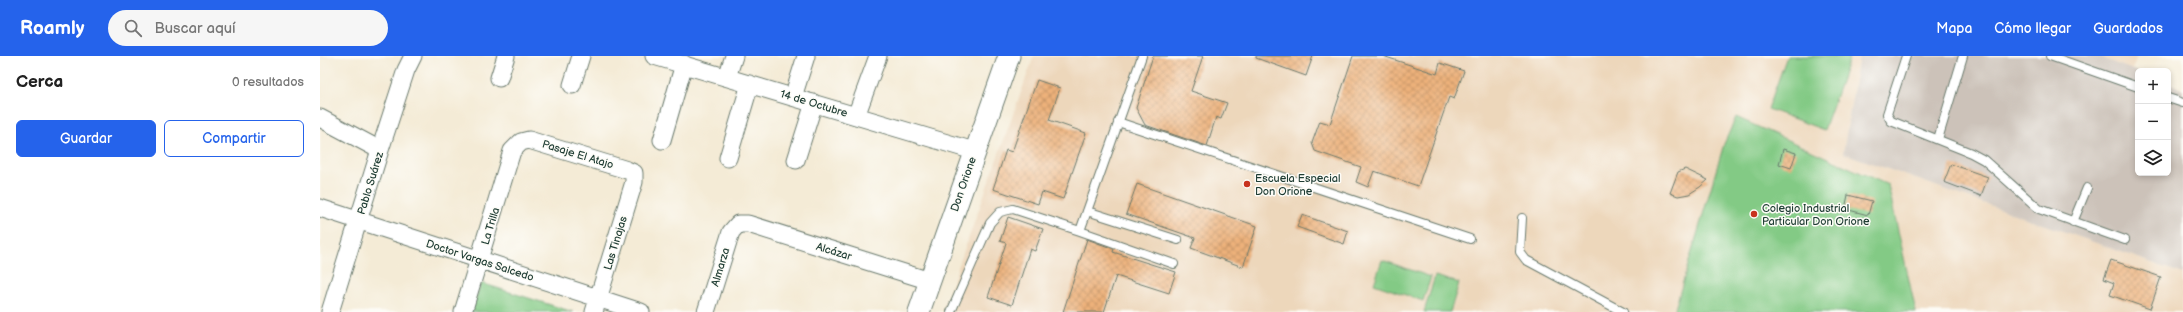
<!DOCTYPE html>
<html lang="es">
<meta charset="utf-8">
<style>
:root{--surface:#fff;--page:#f6f6f6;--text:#222;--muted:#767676;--line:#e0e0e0;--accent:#2563eb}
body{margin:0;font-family:"Balsamiq Sans",sans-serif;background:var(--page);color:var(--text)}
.controls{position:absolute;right:12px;top:12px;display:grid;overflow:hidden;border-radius:6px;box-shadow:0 2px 6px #0003}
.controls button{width:36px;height:36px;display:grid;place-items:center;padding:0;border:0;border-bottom:1px solid var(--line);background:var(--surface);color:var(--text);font:20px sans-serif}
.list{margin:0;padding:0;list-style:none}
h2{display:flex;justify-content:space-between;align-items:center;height:52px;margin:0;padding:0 16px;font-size:17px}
h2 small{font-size:13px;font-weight:400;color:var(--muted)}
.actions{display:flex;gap:8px;padding:12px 16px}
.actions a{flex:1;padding:9px 0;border:1px solid var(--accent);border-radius:6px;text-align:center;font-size:14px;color:var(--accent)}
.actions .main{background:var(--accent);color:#fff}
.icon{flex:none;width:22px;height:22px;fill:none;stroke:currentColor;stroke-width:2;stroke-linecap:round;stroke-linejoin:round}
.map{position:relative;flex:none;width:1863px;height:256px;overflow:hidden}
header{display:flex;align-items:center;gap:24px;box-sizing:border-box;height:56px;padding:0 20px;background:var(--accent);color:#fff}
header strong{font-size:19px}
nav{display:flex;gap:22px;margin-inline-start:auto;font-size:14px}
.search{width:280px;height:36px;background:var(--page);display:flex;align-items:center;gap:10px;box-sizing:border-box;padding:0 14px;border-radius:22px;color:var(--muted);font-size:15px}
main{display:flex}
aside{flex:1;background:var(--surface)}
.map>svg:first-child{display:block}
</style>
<header>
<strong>Roamly</strong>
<div class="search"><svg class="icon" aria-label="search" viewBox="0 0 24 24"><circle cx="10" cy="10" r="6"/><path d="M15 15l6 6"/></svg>Buscar aquí</div>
<nav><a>Mapa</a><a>Cómo llegar</a><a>Guardados</a></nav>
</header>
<main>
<aside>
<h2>Cerca<small>0 resultados</small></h2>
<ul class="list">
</ul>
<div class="actions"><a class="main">Guardar</a><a>Compartir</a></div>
</aside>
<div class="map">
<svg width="1863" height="256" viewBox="0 0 1863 256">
<defs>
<pattern id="building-cross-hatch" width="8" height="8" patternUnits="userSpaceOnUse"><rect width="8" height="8" fill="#edb17a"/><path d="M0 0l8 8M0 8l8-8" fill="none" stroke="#bf9165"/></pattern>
</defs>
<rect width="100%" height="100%" fill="#fdfcf7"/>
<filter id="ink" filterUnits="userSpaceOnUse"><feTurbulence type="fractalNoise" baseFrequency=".025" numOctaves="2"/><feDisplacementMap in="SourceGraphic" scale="8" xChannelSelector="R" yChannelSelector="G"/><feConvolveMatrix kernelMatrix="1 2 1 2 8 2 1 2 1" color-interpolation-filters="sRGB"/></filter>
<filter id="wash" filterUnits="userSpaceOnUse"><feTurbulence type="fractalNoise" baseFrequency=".012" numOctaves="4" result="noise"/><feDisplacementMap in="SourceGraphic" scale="16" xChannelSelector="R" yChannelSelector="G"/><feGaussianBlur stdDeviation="0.9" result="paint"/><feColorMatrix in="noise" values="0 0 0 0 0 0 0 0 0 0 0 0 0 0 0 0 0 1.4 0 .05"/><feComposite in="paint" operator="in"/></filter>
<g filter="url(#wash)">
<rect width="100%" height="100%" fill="#f4ebd6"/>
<!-- built -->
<path fill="#edd7bb" d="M 714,0 L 1539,0 L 1523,97 L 1863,218 L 1863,256 L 622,256 Z
M 1776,0 L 1817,0 L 1812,14 Z"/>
<!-- industrial -->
<path fill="#ccc2b9" d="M 1539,0 L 1776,0 L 1818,16 L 1818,117 L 1848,117 L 1848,27 L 1863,33 L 1863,218 L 1523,97 Z"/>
<!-- green -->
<path fill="#83ca85" stroke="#51845c" d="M 1467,0 L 1530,0 L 1504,74 L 1448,53 Z
M 1416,61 L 1568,129 L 1596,256 L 1354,256 L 1404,88 Z
M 1062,204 L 1111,221 L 1103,245 L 1054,228 Z
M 1115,220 L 1139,227 L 1130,256 L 1104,256 Z
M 161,227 L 253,256 L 151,256 Z"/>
<g id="blocks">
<!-- building -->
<path fill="url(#building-cross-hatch)" d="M 833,0 L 883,0 L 871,35 L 907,47 L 901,63 L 896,61 L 887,90 L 825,69 L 816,52 Z
M 936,0 L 993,0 L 986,20 L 936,2 Z
M 1033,0 L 1063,0 L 1117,18 L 1120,7 L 1144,15 L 1134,43 L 1129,41 L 1098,130 L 1054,115 L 1048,131 L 1036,126 L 1041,111 L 995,95 L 992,87 L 1000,65 L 1010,68 Z
M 717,24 L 740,32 L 729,64 L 766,77 L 743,143 L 722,136 L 718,148 L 673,133 L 686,94 L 692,96 Z
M 1463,93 L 1476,97 L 1471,112 L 1459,108 Z
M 1631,108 L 1668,121 L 1661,140 L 1624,126 Z
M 1365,113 L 1388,124 L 1380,131 L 1369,138 L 1358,140 L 1350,137 L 1358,116 Z
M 817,128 L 937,170 L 923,211 L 871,192 L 875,182 L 806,158 Z
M 1528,139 L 1552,145 L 1548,159 L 1525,153 Z
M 982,159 L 1028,175 L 1024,188 L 977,171 Z
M 688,161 L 723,173 L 715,195 L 710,193 L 692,249 L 668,241 L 686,187 L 680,185 Z
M 767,183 L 794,193 L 793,196 L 856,216 L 849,237 L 796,220 L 784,256 L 743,256 Z
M 1791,204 L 1841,221 L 1830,253 L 1790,239 L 1794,227 L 1784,223 Z"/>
</g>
</g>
<g filter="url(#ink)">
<use href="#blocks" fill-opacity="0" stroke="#6a7a6d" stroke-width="1"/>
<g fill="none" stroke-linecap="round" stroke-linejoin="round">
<!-- service casing -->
<g stroke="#6a7a6d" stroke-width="10">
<path id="service" d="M 1586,0 L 1567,58 L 1571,65 L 1651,97 L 1664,104 L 1719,153 L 1805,184
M 1730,0 L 1818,31
M 1848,42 L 1863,47
M 798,66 L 1150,183
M 1618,83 L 1643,0
M 767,155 L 858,184
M 1202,162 L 1200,196 L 1206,204 L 1303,256
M 1753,166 L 1767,132
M 760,175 L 854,208
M 631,256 L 670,167 L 680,156 L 693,153 L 760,175 L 822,0"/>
</g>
<!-- minor casing -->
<g stroke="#6a7a6d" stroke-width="19">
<path id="minor" d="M 334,0 L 654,95
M 407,21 L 414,0
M 179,22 L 186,0
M 252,29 L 261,0
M 473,41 L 486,0
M 536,60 L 558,0
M 0,62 L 60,94
M 342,84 L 364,8
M 408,102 L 430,28
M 476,104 L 494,47
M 0,152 L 321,256
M 10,256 L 60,94 L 86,14 L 93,0
M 143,256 L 192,95 L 201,86 L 209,84 L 307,114 L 314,117 L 314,126 L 274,256
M 386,256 L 411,176 L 418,168 L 428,168 L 610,225"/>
</g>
<!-- tertiary casing -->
<g stroke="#6a7a6d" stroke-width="23">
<path id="tertiary" d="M 599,256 L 689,0"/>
</g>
<!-- service -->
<use href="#service" stroke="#fff" stroke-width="8"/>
<!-- minor -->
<use href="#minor" stroke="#fff" stroke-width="17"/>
<!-- tertiary -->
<use href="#tertiary" stroke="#fff" stroke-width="21"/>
</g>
</g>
<!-- markers -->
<g fill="#c8321e" stroke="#fdfcf7" stroke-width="1.5">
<circle cx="927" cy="128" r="4"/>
<circle cx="1434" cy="158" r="4"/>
</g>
<g text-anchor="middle" stroke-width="3" stroke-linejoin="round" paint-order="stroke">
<!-- street labels -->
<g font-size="11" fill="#1f3d34" stroke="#fdfcf7">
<text transform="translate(494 47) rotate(17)" y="4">14 de Octubre</text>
<text transform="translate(258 98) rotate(17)" y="4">Pasaje El Atajo</text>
<text transform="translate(50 127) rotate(-73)" y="4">Pablo Suárez</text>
<text transform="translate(643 128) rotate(-71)" y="4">Don Orione</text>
<text transform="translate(170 170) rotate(-73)" y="4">La Trilla</text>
<text transform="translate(295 187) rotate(-73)" y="4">Las Tinajas</text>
<text transform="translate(514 195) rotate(17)" y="4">Alcázar</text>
<text transform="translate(160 204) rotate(18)" y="4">Doctor Vargas Salcedo</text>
<text transform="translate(400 211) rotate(-73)" y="4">Almarza</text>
</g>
<!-- poi labels -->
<g font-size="11" fill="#1f3d34" stroke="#fdfcf7" text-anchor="start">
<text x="935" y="126">Escuela Especial<tspan x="935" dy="13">Don Orione</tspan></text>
<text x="1442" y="156">Colegio Industrial<tspan x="1442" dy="13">Particular Don Orione</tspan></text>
</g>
</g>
</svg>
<div class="controls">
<button>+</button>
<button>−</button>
<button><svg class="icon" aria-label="layers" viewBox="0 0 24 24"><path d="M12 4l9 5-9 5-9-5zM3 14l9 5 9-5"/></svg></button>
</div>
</div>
</main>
